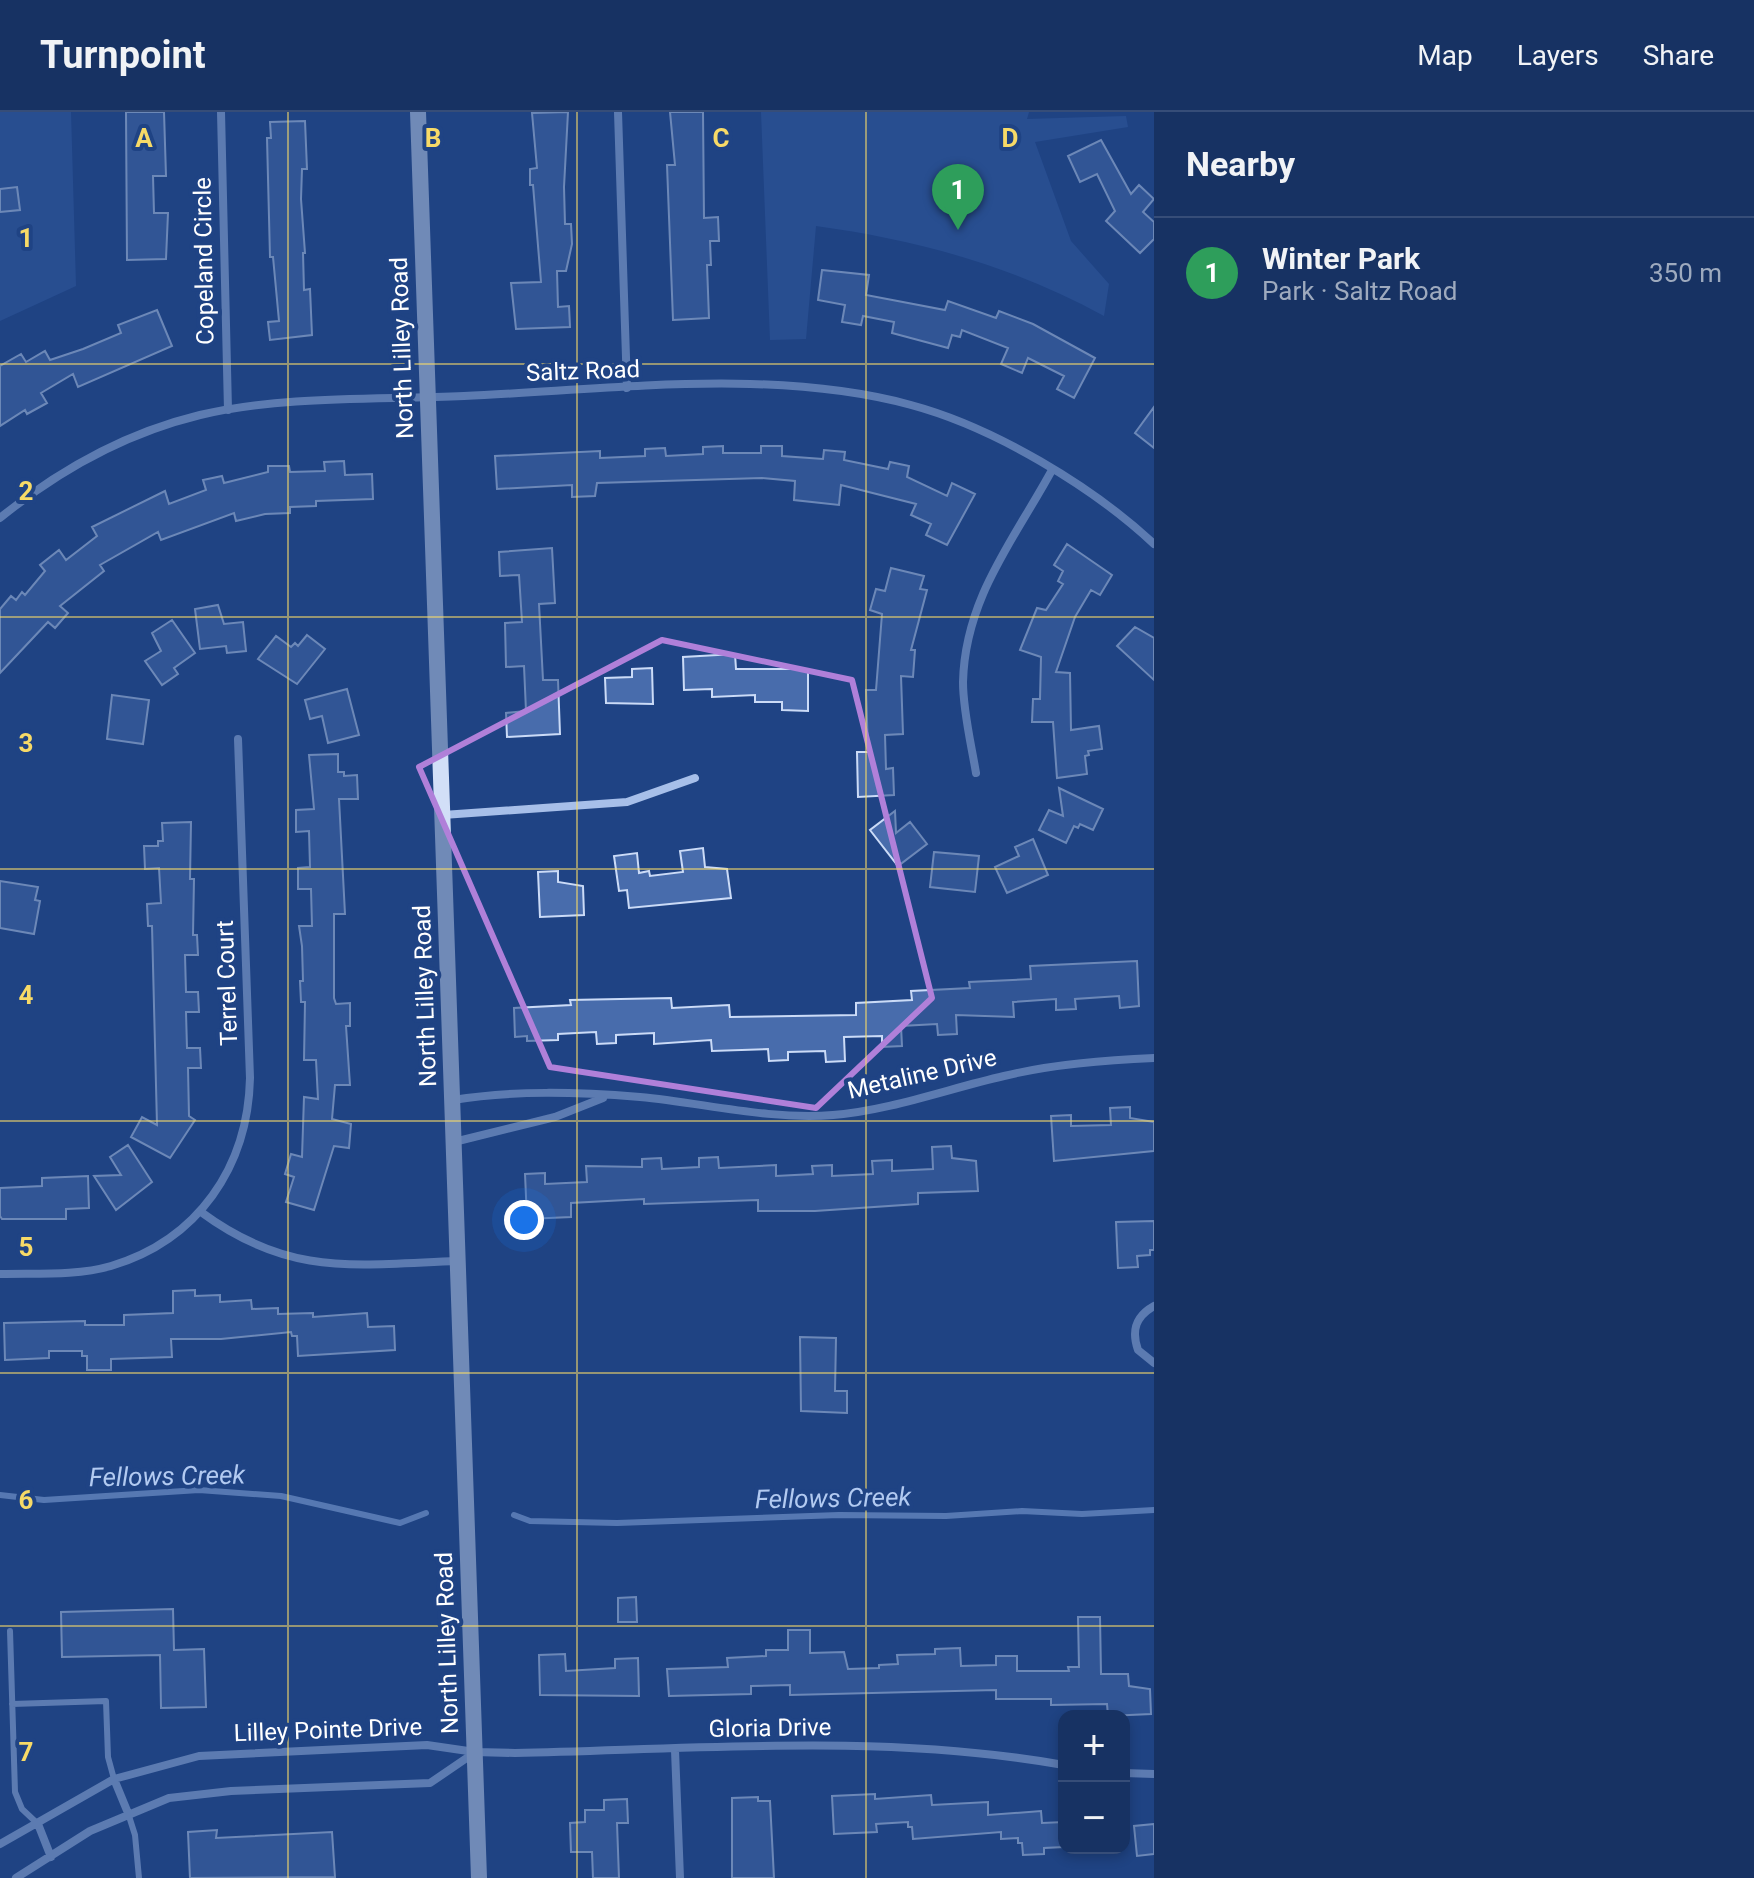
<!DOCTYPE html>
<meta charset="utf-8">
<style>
:root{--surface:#173263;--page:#203a69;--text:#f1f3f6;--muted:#9eaabe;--line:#364d78;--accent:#f7da67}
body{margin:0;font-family:Roboto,sans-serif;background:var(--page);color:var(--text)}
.controls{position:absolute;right:24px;bottom:24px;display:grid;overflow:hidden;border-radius:16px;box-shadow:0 4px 12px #0003}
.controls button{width:72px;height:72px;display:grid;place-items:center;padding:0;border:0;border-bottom:2px solid var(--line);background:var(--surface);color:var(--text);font:40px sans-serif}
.you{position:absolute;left:524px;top:1108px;width:28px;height:28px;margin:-20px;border:6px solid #fff;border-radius:50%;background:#1a73e8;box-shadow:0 0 0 12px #1a73e833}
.badge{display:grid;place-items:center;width:52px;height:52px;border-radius:50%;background:var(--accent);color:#fff;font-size:26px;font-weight:700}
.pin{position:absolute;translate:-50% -66px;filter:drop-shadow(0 2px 4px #0008)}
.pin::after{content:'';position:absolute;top:42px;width:28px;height:24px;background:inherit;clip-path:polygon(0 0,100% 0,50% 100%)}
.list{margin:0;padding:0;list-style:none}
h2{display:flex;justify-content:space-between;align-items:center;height:104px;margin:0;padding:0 32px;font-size:34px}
h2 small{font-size:26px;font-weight:400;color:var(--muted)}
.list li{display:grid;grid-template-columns:52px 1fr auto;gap:24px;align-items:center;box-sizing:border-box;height:112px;padding:0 32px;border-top:2px solid var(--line)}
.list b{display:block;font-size:30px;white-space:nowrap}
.list p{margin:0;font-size:26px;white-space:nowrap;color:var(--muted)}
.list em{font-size:26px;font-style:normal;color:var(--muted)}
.map{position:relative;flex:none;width:1154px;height:1766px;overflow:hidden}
header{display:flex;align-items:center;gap:48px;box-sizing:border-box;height:112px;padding:0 40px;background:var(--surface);border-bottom:2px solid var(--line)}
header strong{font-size:38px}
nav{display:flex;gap:44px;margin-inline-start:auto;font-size:28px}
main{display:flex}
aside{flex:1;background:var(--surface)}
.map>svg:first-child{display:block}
</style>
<header>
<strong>Turnpoint</strong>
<nav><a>Map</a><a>Layers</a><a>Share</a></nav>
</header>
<main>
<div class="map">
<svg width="1154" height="1766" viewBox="0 0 1154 1766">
<rect width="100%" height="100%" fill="#1f4384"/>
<!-- green -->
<path fill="#335ba1" d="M 0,0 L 71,0 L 76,174 L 0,209 Z
M 761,0 L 1029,0 L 1027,7 L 1126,4 L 1128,15 L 1035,30 L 1071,129 L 1109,172 L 1104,204 C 1013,154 918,128 816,114 L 806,227 L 770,228 Z"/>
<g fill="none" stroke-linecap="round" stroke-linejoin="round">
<!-- stream -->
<path stroke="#9ab9eb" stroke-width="6" d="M 0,1383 L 44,1388 L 199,1378 L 281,1384 L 400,1411 L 426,1401
M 514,1403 L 530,1409 L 617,1411 L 839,1403 L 946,1404 L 1022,1399 L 1082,1402 L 1154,1398"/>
</g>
<!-- building -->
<path fill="#486cac" stroke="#cbdbf7" stroke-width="2" d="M 126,0 L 164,0 L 166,64 L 153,64 L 154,101 L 168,101 L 166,147 L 127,148 Z
M 568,0 L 564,75 L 565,112 L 571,112 L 572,132 L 566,159 L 557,159 L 558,195 L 569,194 L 570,215 L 516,217 L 511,171 L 541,170 L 533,73 L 530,73 L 530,57 L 537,56 L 532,1 Z
M 670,0 L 703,0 L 704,106 L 718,105 L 719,129 L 710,129 L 711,153 L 707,153 L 709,206 L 673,208 L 667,53 L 675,53 Z
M 305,9 L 307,57 L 302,57 L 301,87 L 305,141 L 303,141 L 304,178 L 310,177 L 312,223 L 270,228 L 268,210 L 279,209 L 273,145 L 270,145 L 267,26 L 271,26 L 270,10 Z
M 1101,28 L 1131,82 L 1139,73 L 1154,87 L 1143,100 L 1154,110 L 1154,127 L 1140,141 L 1106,109 L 1115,99 L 1097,62 L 1080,70 L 1068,44 Z
M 17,75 L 20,98 L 0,100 L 0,77 Z
M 822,158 L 869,163 L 866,183 L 945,198 L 948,189 L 996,206 L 999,199 L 1033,212 L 1095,246 L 1074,286 L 1057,277 L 1064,264 L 1028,246 L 1022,261 L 1001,252 L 1008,236 L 962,218 L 960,225 L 952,223 L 948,236 L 892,221 L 894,210 L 863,204 L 861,213 L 842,210 L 845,193 L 818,188 Z
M 157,198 L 172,234 L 78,275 L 73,262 L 41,281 L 47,291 L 27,302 L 25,298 L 0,314 L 0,254 L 21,242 L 26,250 L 45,239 L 50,248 L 83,237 L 121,221 L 118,213 Z
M 1154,295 L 1154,336 L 1135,321 Z
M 723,334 L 723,341 L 761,341 L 761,334 L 782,334 L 782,344 L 823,347 L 824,338 L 845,340 L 844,348 L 888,357 L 890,350 L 909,354 L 907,365 L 947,384 L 952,371 L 975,382 L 947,433 L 926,423 L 931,412 L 911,403 L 916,392 L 841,373 L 839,393 L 794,388 L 795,369 L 762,366 L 597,371 L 595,384 L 572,385 L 572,373 L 497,377 L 495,344 L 600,339 L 600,346 L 645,344 L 645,337 L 665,336 L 666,344 L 703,342 L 703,335 Z
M 344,349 L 345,363 L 372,362 L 373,387 L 316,389 L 316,394 L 290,395 L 290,401 L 265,402 L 236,409 L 234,401 L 161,428 L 158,420 L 100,453 L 104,459 L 60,494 L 68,501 L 55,516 L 48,510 L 0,561 L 0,497 L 11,484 L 16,488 L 22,480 L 25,483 L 45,459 L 40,453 L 59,438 L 66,448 L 97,424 L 92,415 L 165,379 L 169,392 L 206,378 L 203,368 L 222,364 L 224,371 L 268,360 L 268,354 L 289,354 L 290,360 L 325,359 L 324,350 Z
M 1067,432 L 1112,463 L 1100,483 L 1091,478 L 1075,505 L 1056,560 L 1070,561 L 1071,618 L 1099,614 L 1102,637 L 1088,639 L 1089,643 L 1085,644 L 1087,662 L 1057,666 L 1053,610 L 1032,610 L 1033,587 L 1040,587 L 1041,545 L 1020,538 L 1037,496 L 1046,498 L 1063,472 L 1058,469 L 1063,459 L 1054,453 Z
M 552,436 L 555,491 L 539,492 L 543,568 L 558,568 L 560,622 L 507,625 L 506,601 L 526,599 L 524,554 L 506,555 L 505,511 L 522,510 L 519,463 L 500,464 L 499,440 Z
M 891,456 L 924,464 L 920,477 L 927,478 L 911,538 L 915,538 L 913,565 L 901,564 L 903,622 L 885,623 L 886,657 L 893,656 L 894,683 L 858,685 L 857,640 L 868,640 L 866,578 L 876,578 L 882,502 L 870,498 L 876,477 L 885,479 Z
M 218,493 L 224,512 L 243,510 L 246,539 L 227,541 L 226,534 L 200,537 L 195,497 Z
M 172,508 L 195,541 L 174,556 L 178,562 L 162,573 L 145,549 L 161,539 L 152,521 Z
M 1135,515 L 1154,526 L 1154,568 L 1117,534 Z
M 307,523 L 325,537 L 297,572 L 258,547 L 276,524 L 291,535 L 295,531 L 298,534 Z
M 735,542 L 736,557 L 808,557 L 808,599 L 782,598 L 782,590 L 755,590 L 755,583 L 712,585 L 712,577 L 684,578 L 683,545 Z
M 652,556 L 653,592 L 606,591 L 605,566 L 632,565 L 632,557 Z
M 347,577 L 359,623 L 328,631 L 322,604 L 310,607 L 305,588 Z
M 112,583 L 149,588 L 143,632 L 107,627 Z
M 338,642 L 338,660 L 344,660 L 344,664 L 357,663 L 358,687 L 339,687 L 345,802 L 334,802 L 334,886 L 336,892 L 350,891 L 350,914 L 346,914 L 350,973 L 335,973 L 332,1007 L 351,1012 L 349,1036 L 334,1034 L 314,1098 L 286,1090 L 294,1065 L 285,1062 L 291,1042 L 302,1045 L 304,985 L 318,987 L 316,948 L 304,948 L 305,890 L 301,890 L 300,869 L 303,869 L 302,834 L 299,814 L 312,814 L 311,777 L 298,777 L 298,756 L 310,755 L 309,719 L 296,720 L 296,698 L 314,697 L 309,643 Z
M 1059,676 L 1103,697 L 1093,718 L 1080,712 L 1078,716 L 1074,714 L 1066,731 L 1039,718 L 1049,698 L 1063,704 Z
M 895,699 L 896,721 L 910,710 L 927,732 L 898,754 L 870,718 Z
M 191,710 L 190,767 L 194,767 L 193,823 L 197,823 L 198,843 L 185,843 L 186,880 L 198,880 L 199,900 L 186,900 L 187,936 L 200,936 L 201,956 L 188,956 L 189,1004 L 195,1008 L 170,1046 L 131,1025 L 142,1005 L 157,1013 L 152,814 L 148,814 L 147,792 L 161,791 L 159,756 L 145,757 L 144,734 L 158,734 L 158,729 L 163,729 L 162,711 Z
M 1033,727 L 1048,763 L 1007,781 L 995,755 L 1019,744 L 1015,735 Z
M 703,736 L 705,755 L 727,757 L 731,786 L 629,796 L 627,778 L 619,779 L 614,744 L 637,741 L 639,761 L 649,759 L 650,764 L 683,760 L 680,739 Z
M 934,740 L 979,744 L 975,780 L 930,775 Z
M 558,759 L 558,770 L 583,774 L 584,803 L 540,805 L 538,760 Z
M 0,769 L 38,775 L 35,788 L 40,789 L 34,822 L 0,816 Z
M 1137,849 L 1139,894 L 1120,896 L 1119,884 L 1075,887 L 1076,897 L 1056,898 L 1056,887 L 1013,890 L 1014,905 L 956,903 L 957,922 L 938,923 L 937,912 L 901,914 L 902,934 L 882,935 L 882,924 L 844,925 L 845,949 L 826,950 L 825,939 L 788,940 L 788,948 L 769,949 L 768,937 L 712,939 L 711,928 L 654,932 L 654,921 L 616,923 L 616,931 L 597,932 L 596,920 L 558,922 L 558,928 L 527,929 L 527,924 L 515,925 L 514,896 L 571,893 L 570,888 L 671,886 L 672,896 L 729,893 L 730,905 L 856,903 L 856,891 L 912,888 L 911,879 L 970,876 L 969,870 L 1031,867 L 1030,854 Z
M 1130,995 L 1130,1006 L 1154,1010 L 1154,1039 L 1054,1049 L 1051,1004 L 1071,1003 L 1071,1014 L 1111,1013 L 1110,996 Z
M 128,1033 L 152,1070 L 116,1098 L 94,1064 L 121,1063 L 110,1045 Z
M 951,1034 L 952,1046 L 976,1049 L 978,1079 L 918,1081 L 918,1092 L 815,1099 L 758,1099 L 758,1088 L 644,1092 L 644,1087 L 571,1091 L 571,1105 L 527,1107 L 525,1062 L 545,1061 L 545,1072 L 587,1070 L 586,1054 L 642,1055 L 642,1047 L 661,1046 L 662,1057 L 699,1055 L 699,1046 L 718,1045 L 719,1056 L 776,1053 L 776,1064 L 813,1062 L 812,1054 L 832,1053 L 832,1064 L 873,1062 L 872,1049 L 892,1048 L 892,1059 L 933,1057 L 932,1035 Z
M 88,1064 L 89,1096 L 66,1097 L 66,1107 L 2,1107 L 0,1104 L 0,1076 L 42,1074 L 42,1066 Z
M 1154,1109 L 1154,1138 L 1150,1138 L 1150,1143 L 1137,1144 L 1138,1155 L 1118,1156 L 1116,1110 Z
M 195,1178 L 195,1184 L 220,1183 L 220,1190 L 251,1188 L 252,1197 L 278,1196 L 278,1202 L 313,1201 L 313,1205 L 367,1201 L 368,1215 L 394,1214 L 395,1238 L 298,1244 L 297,1224 L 292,1224 L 291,1220 L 221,1227 L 171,1227 L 172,1245 L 111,1247 L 111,1258 L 87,1258 L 87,1244 L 82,1244 L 82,1239 L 49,1239 L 49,1246 L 5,1248 L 4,1211 L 85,1209 L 85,1213 L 124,1213 L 124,1203 L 173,1201 L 173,1179 Z
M 800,1225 L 836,1226 L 835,1279 L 847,1279 L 847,1301 L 801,1299 Z
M 636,1485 L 637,1510 L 618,1510 L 618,1486 Z
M 173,1497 L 174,1538 L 204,1537 L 206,1595 L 161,1596 L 160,1543 L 62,1545 L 61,1500 Z
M 1078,1505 L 1100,1505 L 1101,1562 L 1128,1562 L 1129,1574 L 1150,1577 L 1151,1602 L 1108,1604 L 1107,1592 L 1051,1593 L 1051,1587 L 996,1587 L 996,1578 L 790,1583 L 790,1573 L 751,1574 L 751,1582 L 669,1584 L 667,1557 L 728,1555 L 727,1546 L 766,1544 L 766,1538 L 788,1538 L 788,1518 L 810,1518 L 810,1541 L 844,1540 L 848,1557 L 879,1556 L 879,1553 L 898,1552 L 897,1543 L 935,1542 L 935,1537 L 960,1536 L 961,1554 L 996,1553 L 996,1544 L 1017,1544 L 1017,1559 L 1069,1559 L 1068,1555 L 1079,1555 Z
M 565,1542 L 566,1559 L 615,1556 L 615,1547 L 638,1546 L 639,1584 L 540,1583 L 539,1543 Z
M 875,1682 L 875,1687 L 931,1683 L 932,1693 L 988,1690 L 988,1703 L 1041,1699 L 1042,1711 L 1064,1710 L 1064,1735 L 1044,1736 L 1044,1742 L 1023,1743 L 1022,1731 L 1018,1731 L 1018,1726 L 1001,1727 L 1001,1720 L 913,1727 L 912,1715 L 908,1715 L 908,1710 L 876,1712 L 877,1720 L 834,1722 L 832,1684 Z
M 758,1685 L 758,1689 L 770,1689 L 774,1766 L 732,1766 L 732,1686 Z
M 627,1687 L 628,1711 L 617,1711 L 619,1766 L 593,1766 L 592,1740 L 571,1740 L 570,1711 L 585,1710 L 585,1698 L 604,1698 L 604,1688 Z
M 1154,1712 L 1154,1742 L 1137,1744 L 1134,1714 Z
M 217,1718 L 216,1726 L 332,1720 L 335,1765 L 190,1766 L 188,1720 Z"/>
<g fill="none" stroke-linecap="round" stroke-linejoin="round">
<!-- lane -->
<path stroke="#a7bfe9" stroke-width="6" d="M 10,1519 L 15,1680 L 22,1697 L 38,1712
M 12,1592 L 106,1589 L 108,1645 L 114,1667
M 128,1701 L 135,1723 L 139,1766"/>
<!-- street -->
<path stroke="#a7bfe9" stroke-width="8" d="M 221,0 L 228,298
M 618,0 L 627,276
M 0,406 C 59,358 126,321 200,303 C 285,283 378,288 464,284 C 607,278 771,255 911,293 C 993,315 1092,374 1154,432
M 976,661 C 971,631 963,599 963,570 C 965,486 1014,428 1052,358
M 443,703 L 627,690 L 695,666
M 453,988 C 515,978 577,980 640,985 C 704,991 768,1008 833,1003 C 891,998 947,977 1004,964 C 1053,952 1103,948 1154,946
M 454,1030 L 555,1005 L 603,986
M 201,1100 C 289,1165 354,1153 457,1149
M 0,1162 C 36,1161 76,1164 111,1154 C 198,1128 248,1055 250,966 L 238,627
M 1154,1194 C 1136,1204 1131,1218 1138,1238 L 1154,1251
M 675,1638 L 680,1766
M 1124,1661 L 1154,1662
M 114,1667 L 128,1701
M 38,1712 L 51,1745
M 0,1732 L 114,1667 L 199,1644 L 427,1633 L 475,1640 L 515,1641 C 697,1637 884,1621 1064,1653
M 16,1766 L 90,1719 L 169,1686 L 231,1679 L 430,1671 L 474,1641"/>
<!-- secondary -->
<path stroke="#d2dff7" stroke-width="16" d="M 418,0 L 479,1766"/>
</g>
<!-- marked area -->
<path d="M0 0H1154V1766H0ZM 662,528 L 852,568 L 932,886 L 816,996 L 550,955 L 419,655 Z" fill="#1f4384" fill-opacity=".55" fill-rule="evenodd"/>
<path fill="none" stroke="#b080d9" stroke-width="6" stroke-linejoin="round" d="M 662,528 L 852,568 L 932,886 L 816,996 L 550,955 L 419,655 Z"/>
<!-- grid -->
<path fill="none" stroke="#f7da67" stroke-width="2" stroke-opacity="0.55" d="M 288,0 L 288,1766M 577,0 L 577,1766M 866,0 L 866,1766M 0,252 L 1154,252M 0,505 L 1154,505M 0,757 L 1154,757M 0,1009 L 1154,1009M 0,1261 L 1154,1261M 0,1514 L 1154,1514"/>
<g text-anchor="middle" stroke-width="8" stroke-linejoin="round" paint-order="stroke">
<!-- street labels -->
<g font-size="24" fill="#fff" stroke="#1f4384">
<text transform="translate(204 149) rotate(-91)" y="8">Copeland Circle</text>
<text transform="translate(402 236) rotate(-92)" y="8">North Lilley Road</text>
<text transform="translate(583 259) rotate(-2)" y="8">Saltz Road</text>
<text transform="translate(227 871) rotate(-92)" y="8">Terrel Court</text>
<text transform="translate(425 884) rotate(-92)" y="8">North Lilley Road</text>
<text transform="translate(922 962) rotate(-13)" y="8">Metaline Drive</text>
<text transform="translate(447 1531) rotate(-92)" y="8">North Lilley Road</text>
<text transform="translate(770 1616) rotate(-1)" y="8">Gloria Drive</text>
<text transform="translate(328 1618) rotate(-2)" y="8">Lilley Pointe Drive</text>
</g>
<!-- water labels -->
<g font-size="26" font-style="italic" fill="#b2caf1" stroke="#1f4384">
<text transform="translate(167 1364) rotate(-1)" y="9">Fellows Creek</text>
<text transform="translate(833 1386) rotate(-1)" y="9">Fellows Creek</text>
</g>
</g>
<g font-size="26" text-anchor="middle" font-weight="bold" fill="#f7da67" stroke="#1f4384" stroke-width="8" stroke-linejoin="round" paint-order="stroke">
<text x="144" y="35">A</text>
<text x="433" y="35">B</text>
<text x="721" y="35">C</text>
<text x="1010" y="35">D</text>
<text x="26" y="135">1</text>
<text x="26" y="388">2</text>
<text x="26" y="640">3</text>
<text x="26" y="892">4</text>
<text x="26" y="1144">5</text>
<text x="26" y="1397">6</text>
<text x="26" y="1649">7</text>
</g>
</svg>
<div class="controls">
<button>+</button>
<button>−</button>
</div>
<div class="you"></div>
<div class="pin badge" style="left:958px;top:118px;background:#2e9e5b">1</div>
</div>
<aside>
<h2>Nearby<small></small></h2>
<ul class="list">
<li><span class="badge" style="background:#2e9e5b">1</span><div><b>Winter Park</b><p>Park · Saltz Road</p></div><em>350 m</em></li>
</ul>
</aside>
</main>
